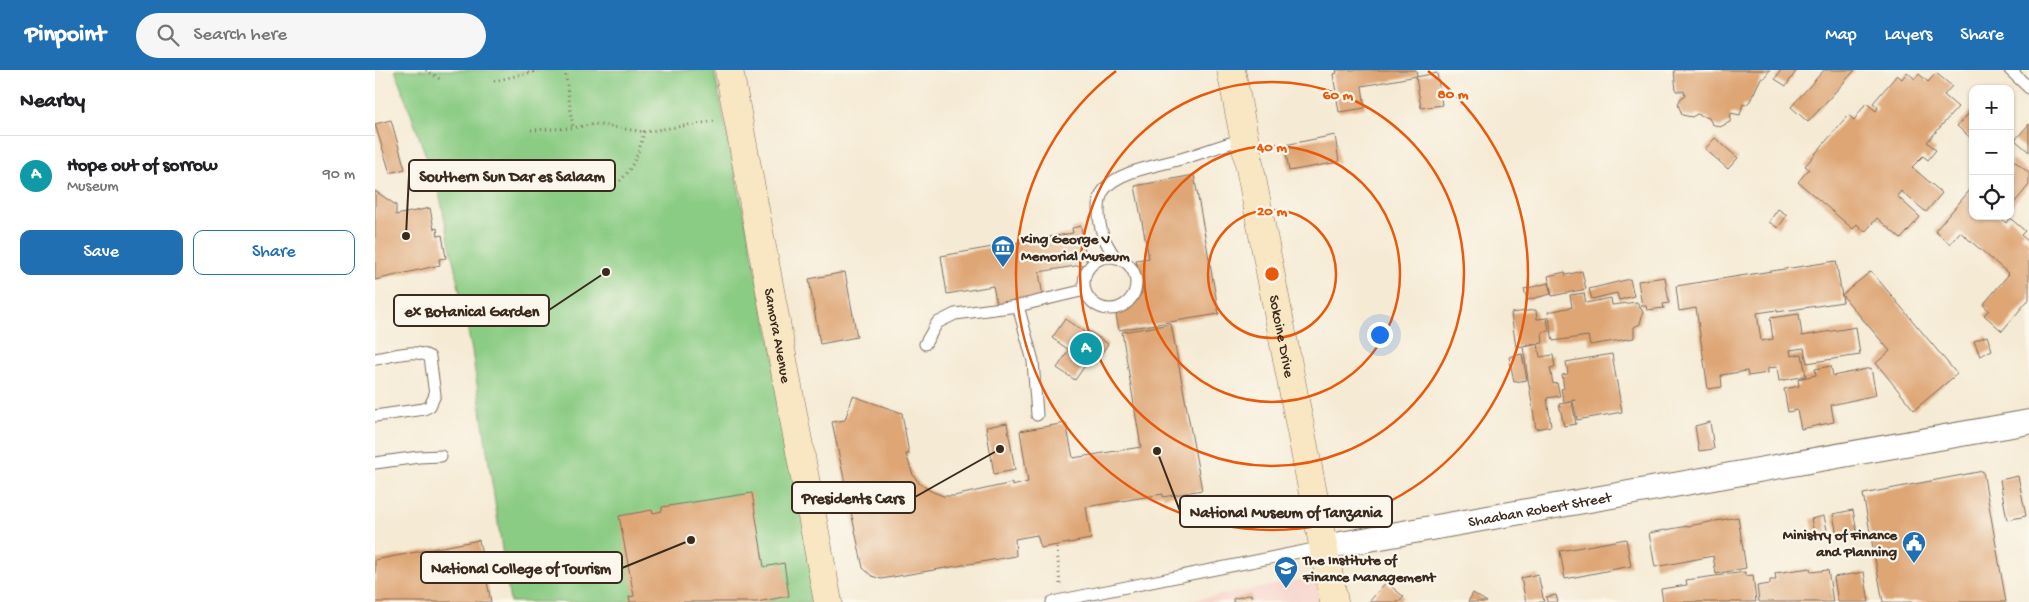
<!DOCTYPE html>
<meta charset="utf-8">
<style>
:root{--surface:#fff;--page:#f6f6f6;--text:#202124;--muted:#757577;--line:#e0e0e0;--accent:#1f6fb2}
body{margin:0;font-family:"Gochi Hand",sans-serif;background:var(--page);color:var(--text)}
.controls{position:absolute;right:15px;top:15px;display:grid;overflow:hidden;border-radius:10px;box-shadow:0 1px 4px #0004}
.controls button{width:45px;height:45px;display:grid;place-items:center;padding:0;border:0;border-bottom:1px solid var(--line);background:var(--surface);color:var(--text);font:25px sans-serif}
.you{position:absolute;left:1004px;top:264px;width:18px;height:18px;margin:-12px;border:4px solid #fff;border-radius:50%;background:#1a73e8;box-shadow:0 0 0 8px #1a73e833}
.badge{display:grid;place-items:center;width:32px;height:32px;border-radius:50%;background:var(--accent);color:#fff;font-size:16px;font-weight:700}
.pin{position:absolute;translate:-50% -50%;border:2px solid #fff;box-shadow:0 1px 5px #0006}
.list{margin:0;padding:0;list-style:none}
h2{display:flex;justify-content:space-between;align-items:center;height:65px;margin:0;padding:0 20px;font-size:21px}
h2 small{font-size:16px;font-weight:400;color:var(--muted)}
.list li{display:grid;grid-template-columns:32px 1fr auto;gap:15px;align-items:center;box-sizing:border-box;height:80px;padding:0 20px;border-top:1px solid var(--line)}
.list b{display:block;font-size:19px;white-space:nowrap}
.list p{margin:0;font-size:16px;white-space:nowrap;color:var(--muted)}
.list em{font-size:16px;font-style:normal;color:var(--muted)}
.actions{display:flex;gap:10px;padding:15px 20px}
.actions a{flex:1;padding:11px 0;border:1px solid var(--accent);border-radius:10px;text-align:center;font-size:18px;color:var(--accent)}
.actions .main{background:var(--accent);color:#fff}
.icon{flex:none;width:28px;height:28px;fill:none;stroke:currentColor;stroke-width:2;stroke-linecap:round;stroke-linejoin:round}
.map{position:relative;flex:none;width:1654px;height:532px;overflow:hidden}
header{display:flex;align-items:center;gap:30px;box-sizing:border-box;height:70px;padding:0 25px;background:var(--accent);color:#fff}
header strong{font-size:24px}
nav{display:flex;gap:28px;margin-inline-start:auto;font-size:18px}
.search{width:350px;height:45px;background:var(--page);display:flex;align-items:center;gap:12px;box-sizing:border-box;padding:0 18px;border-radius:28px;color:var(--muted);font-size:19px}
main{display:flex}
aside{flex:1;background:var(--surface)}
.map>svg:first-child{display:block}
</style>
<header>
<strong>Pinpoint</strong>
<div class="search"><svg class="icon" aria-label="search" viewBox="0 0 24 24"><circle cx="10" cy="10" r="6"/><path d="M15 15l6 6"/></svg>Search here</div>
<nav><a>Map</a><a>Layers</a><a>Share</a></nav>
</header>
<main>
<aside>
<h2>Nearby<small></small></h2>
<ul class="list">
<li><span class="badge" style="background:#0f9aa8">A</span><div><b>Hope out of sorrow</b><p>Museum</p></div><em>90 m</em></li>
</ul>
<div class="actions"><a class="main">Save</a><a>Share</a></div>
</aside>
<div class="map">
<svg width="1654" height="532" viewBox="0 0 1654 532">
<rect width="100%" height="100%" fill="#fbf7ec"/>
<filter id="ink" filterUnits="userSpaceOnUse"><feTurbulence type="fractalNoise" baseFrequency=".02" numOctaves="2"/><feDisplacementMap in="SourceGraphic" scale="10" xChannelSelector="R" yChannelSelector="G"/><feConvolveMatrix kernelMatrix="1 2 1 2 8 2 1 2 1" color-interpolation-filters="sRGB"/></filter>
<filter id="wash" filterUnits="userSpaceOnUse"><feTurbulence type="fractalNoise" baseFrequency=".0096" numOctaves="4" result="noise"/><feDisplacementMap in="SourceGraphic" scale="20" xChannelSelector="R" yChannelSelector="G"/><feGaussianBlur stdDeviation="1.12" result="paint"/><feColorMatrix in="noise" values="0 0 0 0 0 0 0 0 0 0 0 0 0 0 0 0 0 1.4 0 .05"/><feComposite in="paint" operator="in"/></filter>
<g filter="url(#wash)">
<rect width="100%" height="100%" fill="#f5ead4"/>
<!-- built -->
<path fill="#f7d1c9" d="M 944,507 L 948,532 L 808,532 Z"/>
<!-- green -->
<path fill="#8bcc84" stroke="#637b51" d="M 20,0 L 339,0 L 450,532 L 135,532 L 97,281 L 64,122 Z"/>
<g id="blocks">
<!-- building -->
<path fill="#dea575" d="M 961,0 L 1041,0 L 1042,6 L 987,16 L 990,38 L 964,42 L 958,4 L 962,3 Z
M 1299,0 L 1395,0 L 1388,9 L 1386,8 L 1375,31 L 1371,35 L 1368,34 L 1365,45 L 1356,43 L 1355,52 L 1345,57 L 1337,54 L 1334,48 L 1322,44 L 1317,47 L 1307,45 L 1303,34 L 1306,28 L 1310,25 L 1309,21 L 1301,21 Z
M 1406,0 L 1422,0 L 1411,16 L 1400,9 Z
M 1449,0 L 1480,0 L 1433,52 L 1416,37 Z
M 1532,2 L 1540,9 L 1544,4 L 1553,12 L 1561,3 L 1577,16 L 1569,25 L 1583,37 L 1552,72 L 1561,80 L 1553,90 L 1548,86 L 1537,97 L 1567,123 L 1551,142 L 1526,121 L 1522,126 L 1545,147 L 1526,169 L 1502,148 L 1490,162 L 1482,154 L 1478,159 L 1423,112 L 1434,99 L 1430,96 L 1473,45 L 1479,50 L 1491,33 L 1501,41 L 1503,37 L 1498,33 L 1522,5 L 1527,9 Z
M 1062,3 L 1067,35 L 1046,38 L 1041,7 Z
M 1598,39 L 1598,70 L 1582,56 Z
M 16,50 L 30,99 L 15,103 L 0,54 Z
M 1654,54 L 1654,82 L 1640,70 Z
M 960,65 L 964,92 L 914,101 L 910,75 Z
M 1340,68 L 1363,88 L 1353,99 L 1330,79 Z
M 1637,89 L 1654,103 L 1654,115 L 1635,138 Z
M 819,105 L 844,244 L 744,260 L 741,245 L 756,237 L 767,223 L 767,217 L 761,190 L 774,188 L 760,116 Z
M 1595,120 L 1598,123 L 1598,146 L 1624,146 L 1631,153 L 1635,148 L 1650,161 L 1646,165 L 1654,172 L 1654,229 L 1627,261 L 1609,245 L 1614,240 L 1608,235 L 1634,204 L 1585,162 L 1575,174 L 1560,161 Z
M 0,121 L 21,135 L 21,145 L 55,138 L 59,159 L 62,158 L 63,166 L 67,165 L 71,188 L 64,189 L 65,195 L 0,210 Z
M 1403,139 L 1412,145 L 1403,158 L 1394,152 Z
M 706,156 L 712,194 L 664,202 L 668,227 L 622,235 L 618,216 L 572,224 L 566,186 L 698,163 L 697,158 Z
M 1461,191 L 1468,232 L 1402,242 L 1402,240 L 1382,243 L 1386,271 L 1398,269 L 1395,248 L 1424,244 L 1427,266 L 1481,257 L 1485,285 L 1432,293 L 1429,278 L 1415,280 L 1416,286 L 1427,284 L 1431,306 L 1404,311 L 1402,297 L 1393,298 L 1393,303 L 1373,306 L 1372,301 L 1346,305 L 1347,317 L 1333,319 L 1321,238 L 1304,241 L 1301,216 Z
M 1207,201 L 1211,219 L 1177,226 L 1173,206 L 1190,202 L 1191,205 Z
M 1496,201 L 1582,304 L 1539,340 L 1501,293 L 1515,281 L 1467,225 Z
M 470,202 L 482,267 L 445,274 L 434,209 Z
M 1290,207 L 1294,233 L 1288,234 L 1289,238 L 1272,240 L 1271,236 L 1267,236 L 1263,211 Z
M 1255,209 L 1259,226 L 1244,230 L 1242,223 L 1217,229 L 1214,219 Z
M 1173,213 L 1176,224 L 1152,230 L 1149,219 Z
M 1209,223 L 1211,233 L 1236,228 L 1237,235 L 1262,232 L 1268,242 L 1265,254 L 1259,257 L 1259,268 L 1215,275 L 1213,266 L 1178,271 L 1173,242 L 1197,237 L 1195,225 Z
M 1161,240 L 1162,249 L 1172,248 L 1174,261 L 1167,262 L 1168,273 L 1141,277 L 1136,243 Z
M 690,249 L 712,264 L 714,261 L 733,274 L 722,290 L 716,287 L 700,310 L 682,298 L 694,280 L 677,268 Z
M 796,254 L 827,420 L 788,427 L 788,424 L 711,437 L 716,469 L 666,478 L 662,465 L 640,469 L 641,486 L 506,509 L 497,506 L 488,498 L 457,352 L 470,350 L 478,326 L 527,343 L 534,384 L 531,384 L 538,405 L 545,414 L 556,421 L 568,426 L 579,426 L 637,413 L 637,416 L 653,412 L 645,361 L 691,353 L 698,388 L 766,377 L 747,262 Z
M 1612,266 L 1617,280 L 1605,286 L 1599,271 Z
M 1163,274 L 1165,287 L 1178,285 L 1180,297 L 1175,298 L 1178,314 L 1182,313 L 1185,326 L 1172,328 L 1176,356 L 1161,359 L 1148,277 Z
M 1147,284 L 1152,310 L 1139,312 L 1134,287 Z
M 1237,284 L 1247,342 L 1202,350 L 1198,331 L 1200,330 L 1189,332 L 1186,319 L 1189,318 L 1187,305 L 1193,304 L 1191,292 Z
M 1456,296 L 1458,306 L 1496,298 L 1501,325 L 1456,335 L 1459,352 L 1426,359 L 1422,340 L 1413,342 L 1409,319 L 1424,316 L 1423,309 L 1441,305 L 1440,299 Z
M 1197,332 L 1201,354 L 1189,356 L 1184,334 Z
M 1335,352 L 1339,379 L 1324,381 L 1320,356 Z
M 632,353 L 640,400 L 619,404 L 611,357 Z
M 1608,401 L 1631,532 L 1508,532 L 1488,424 Z
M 1643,406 L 1651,446 L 1632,450 L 1625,410 Z
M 377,423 L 389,497 L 409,493 L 414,526 L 382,532 L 255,532 L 254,527 L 259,526 L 244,446 L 277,440 L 278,443 L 287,441 L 287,437 Z
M 1478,440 L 1482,462 L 1462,466 L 1458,444 Z
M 1449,446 L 1452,460 L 1439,462 L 1436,449 Z
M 1363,447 L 1371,498 L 1341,504 L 1338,486 L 1280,497 L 1274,463 Z
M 1251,469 L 1256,496 L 1190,509 L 1185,481 Z
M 104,470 L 116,532 L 0,532 L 0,490 Z
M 1435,498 L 1436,502 L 1453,500 L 1458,532 L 1384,532 L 1382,516 L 1395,514 L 1395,510 L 1401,510 L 1400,503 Z
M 1370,502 L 1370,506 L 1378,505 L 1381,532 L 1288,532 L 1286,519 L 1312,515 L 1311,510 Z
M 1489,502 L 1494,532 L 1463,532 L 1459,507 Z
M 1163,504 L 1169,532 L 1151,532 L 1146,508 Z
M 1011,512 L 1029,527 L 1024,532 L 994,532 Z
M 1098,523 L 1112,532 L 1093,532 Z
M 876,524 L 877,532 L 858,532 L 858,529 Z
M 1181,525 L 1183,532 L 1172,532 L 1171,527 Z"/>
</g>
</g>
<g filter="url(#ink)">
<use href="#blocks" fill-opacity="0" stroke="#7c6d5e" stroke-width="1"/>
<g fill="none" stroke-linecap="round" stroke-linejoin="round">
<!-- lane casing -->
<g stroke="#7c6d5e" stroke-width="13">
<path id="lane" d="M 1635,0 L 1654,18
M709 213a26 26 0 1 1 52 0a26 26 0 1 1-52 0Z
M 741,188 C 730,173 724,160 724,142 C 724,135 724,126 729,120 C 742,101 785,95 806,89 C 827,83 847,75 868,69
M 643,236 L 658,291 L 662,345
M 550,274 L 562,253 L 580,244 L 643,236 L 710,220
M 0,289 C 17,286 39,278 55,287 L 60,325 L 55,336 L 49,339 L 0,346
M 0,393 L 44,387 L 66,386
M 677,532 L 949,477"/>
</g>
<!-- street casing -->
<g stroke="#7c6d5e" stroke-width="26">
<g id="street">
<path id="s1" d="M 949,477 L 1654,352"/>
</g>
</g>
<!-- secondary casing -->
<g stroke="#7c6d5e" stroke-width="29">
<g id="secondary">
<path id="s2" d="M 354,0 L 453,532"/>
<path id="s3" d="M 856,0 L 959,532"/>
</g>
</g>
<!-- path -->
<path stroke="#7c6d5e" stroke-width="3" stroke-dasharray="1 4" stroke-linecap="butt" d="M 51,0 L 66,10
M 190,0 L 198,58
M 119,11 L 166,0
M 156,60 L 198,58 L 219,54 L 269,62
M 245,111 C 259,97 264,82 269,62 L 340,51
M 682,478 L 685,515"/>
<!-- lane -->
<use href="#lane" stroke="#fff" stroke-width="11"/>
<!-- street -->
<use href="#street" stroke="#fff" stroke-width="24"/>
<!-- secondary -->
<use href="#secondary" stroke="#f9e7c3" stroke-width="28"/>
</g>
</g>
<!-- distance rings -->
<g fill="none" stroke="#e8590c" stroke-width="2.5">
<circle cx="897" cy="204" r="64"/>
<circle cx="897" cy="204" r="128"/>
<circle cx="897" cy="204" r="192"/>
<path d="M1053 1A256 256 0 1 1 741 1"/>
</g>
<!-- icons -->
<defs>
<g id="museum-pin" transform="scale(1.25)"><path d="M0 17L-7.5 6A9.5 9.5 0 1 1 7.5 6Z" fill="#1f6fb2" stroke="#fbf7ec"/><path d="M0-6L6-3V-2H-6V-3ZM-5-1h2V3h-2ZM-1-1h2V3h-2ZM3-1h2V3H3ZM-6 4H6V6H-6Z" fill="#fff"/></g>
<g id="civic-pin" transform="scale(1.25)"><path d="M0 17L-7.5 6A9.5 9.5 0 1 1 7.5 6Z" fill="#1f6fb2" stroke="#fbf7ec"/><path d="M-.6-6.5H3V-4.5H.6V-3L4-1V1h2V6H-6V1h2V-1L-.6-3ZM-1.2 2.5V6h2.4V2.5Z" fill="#fff"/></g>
<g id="university-pin" transform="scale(1.25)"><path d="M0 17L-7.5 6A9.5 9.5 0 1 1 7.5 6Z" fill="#1f6fb2" stroke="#fbf7ec"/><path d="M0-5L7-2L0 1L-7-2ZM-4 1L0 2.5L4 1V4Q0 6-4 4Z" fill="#fff"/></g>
</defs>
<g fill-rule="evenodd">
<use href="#museum-pin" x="628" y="177"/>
<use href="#civic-pin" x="1539" y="473"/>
<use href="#university-pin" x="911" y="498"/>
</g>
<g text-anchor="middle" stroke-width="4.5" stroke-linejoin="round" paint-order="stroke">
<!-- poi labels -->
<g font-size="15" font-weight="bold" fill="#3b2a1e" stroke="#fbf7ec" text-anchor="start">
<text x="646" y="173">King George V<tspan x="646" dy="17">Memorial Museum</tspan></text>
<text x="1522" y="469" text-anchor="end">Ministry of Finance<tspan x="1522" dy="17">and Planning</tspan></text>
<text x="928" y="494">The Institute of<tspan x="928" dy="17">Finance Management</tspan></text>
</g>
<!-- street labels -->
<g font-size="15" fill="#3b2a1e" stroke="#fbf7ec">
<text dy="5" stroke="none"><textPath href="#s2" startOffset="270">Samora Avenue</textPath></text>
<text dy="5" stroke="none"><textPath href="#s3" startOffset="271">Sokoine Drive</textPath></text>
<text dy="5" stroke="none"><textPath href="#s1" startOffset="219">Shaaban Robert Street</textPath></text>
</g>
</g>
<circle cx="897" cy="204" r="8" fill="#e8590c" stroke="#fbf7ec" stroke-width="2.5"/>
<g font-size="15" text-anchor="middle" font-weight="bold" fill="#e8590c" stroke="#fbf7ec" stroke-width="4.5" stroke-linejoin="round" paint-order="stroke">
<text x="1078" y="28">80 m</text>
<text x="963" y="29">60 m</text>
<text x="897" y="81">40 m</text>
<text x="897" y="145">20 m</text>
</g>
<!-- callouts -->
<path fill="none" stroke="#3b2a1e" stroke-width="2" d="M31 166L34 105M231 202L174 240M625 379L540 427M782 381L805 441M316 470L247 498"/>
<g fill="#3b2a1e" stroke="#fbf7ec" stroke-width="2">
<circle cx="31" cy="166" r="5"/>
<circle cx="231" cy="202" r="5"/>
<circle cx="625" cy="379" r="5"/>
<circle cx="782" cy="381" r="5"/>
<circle cx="316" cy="470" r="5"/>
</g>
<g fill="#fbf7ec" stroke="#3b2a1e" stroke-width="2">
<rect x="34" y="90" width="206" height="31" rx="5"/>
<rect x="19" y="225" width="155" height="31" rx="5"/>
<rect x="417" y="412" width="123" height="31" rx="5"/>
<rect x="805" y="426" width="212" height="31" rx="5"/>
<rect x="46" y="482" width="201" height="31" rx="5"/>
</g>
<g font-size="16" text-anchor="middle" font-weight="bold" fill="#3b2a1e">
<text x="137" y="111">Southern Sun Dar es Salaam</text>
<text x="97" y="246">ex Botanical Garden</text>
<text x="478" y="433">Presidents Cars</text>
<text x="911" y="447">National Museum of Tanzania</text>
<text x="146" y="503">National College of Tourism</text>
</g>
</svg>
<div class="controls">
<button>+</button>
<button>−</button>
<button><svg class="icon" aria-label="locate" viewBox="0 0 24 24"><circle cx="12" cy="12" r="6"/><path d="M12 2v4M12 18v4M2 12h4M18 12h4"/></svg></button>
</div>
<div class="you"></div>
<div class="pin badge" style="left:711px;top:279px;background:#0f9aa8">A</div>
</div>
</main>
